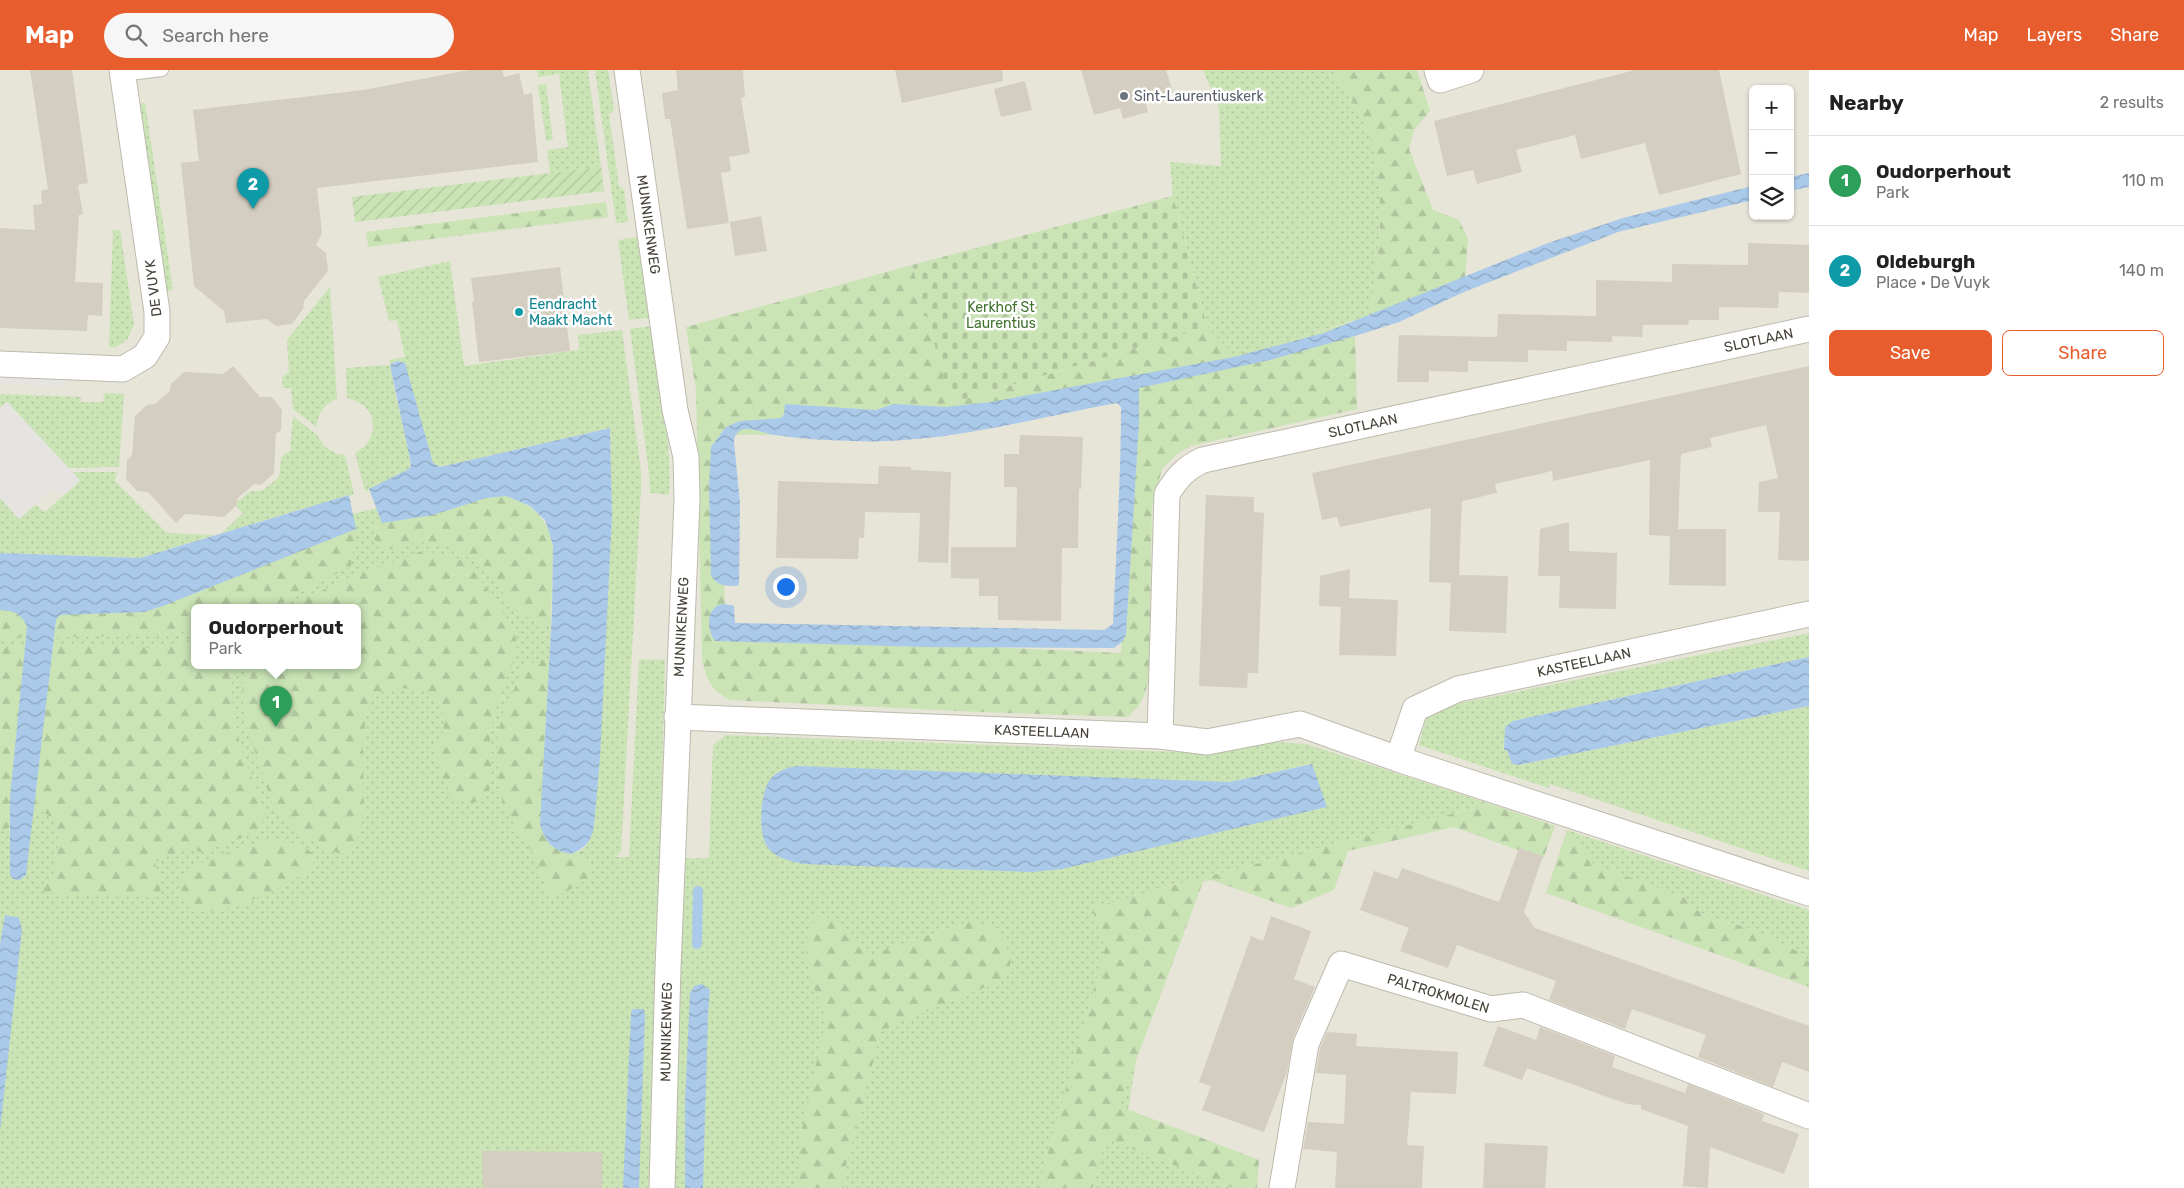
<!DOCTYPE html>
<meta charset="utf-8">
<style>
:root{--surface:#fff;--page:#f6f6f6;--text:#222;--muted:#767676;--line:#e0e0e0;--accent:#e75d2d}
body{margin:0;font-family:Rubik,sans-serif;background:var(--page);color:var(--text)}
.controls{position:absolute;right:15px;top:15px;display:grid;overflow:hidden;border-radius:8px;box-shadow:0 1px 4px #0004}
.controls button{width:45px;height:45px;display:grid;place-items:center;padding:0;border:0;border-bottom:1px solid var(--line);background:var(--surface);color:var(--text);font:25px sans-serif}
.you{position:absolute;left:785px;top:516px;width:18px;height:18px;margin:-12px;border:4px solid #fff;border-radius:50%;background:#1a73e8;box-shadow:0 0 0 8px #1a73e833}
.badge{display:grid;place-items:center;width:32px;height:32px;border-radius:50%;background:var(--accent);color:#fff;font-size:16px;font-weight:700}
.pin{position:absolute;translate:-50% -41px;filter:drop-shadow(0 1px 2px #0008)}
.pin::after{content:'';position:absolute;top:26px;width:18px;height:15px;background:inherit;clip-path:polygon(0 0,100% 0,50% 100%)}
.popup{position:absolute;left:191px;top:534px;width:170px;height:65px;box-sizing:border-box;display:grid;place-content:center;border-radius:8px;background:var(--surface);filter:drop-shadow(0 1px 4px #0005);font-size:16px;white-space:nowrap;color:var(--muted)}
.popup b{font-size:19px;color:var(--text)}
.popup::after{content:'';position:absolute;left:50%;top:100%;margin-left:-10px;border:10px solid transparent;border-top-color:var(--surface)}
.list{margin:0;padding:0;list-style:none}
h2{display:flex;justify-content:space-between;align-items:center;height:65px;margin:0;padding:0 20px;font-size:21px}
h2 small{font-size:16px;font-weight:400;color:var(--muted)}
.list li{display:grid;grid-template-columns:32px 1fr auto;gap:15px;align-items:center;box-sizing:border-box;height:90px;padding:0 20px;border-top:1px solid var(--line)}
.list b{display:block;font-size:19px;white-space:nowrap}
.list p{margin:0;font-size:16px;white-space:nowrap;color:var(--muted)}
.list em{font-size:16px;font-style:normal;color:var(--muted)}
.actions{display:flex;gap:10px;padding:15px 20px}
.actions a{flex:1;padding:11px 0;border:1px solid var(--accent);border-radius:8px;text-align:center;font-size:18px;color:var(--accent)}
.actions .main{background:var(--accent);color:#fff}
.icon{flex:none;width:28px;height:28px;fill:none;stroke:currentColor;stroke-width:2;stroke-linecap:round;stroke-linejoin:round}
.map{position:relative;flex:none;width:1809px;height:1118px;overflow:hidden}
header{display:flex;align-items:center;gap:30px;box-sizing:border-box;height:70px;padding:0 25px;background:var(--accent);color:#fff}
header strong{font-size:24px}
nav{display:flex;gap:28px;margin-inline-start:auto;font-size:18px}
.search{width:350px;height:45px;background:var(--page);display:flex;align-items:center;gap:12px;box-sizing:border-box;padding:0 18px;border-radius:28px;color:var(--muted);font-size:19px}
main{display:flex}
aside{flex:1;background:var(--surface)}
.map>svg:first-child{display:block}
</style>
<header>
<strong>Map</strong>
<div class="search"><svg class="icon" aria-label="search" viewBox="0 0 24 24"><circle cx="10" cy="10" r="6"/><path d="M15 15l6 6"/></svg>Search here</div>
<nav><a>Map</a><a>Layers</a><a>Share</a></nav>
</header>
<main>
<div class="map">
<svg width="1809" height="1118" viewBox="0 0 1809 1118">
<defs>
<pattern id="grass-dots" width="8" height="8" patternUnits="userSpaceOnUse" patternTransform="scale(1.25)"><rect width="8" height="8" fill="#cae4b6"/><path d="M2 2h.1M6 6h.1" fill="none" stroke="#afc59d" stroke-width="1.8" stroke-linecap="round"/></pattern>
<pattern id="forest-firs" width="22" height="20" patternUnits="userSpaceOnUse" patternTransform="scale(1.25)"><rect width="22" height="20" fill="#cae4b6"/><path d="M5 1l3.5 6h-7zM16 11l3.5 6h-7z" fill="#afc59d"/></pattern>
<pattern id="cemetery-stones" width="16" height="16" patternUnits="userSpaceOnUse" patternTransform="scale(1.25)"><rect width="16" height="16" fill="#cae4b6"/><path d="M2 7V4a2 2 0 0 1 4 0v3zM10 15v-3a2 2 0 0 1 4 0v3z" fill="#afc59d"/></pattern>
<pattern id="garden-furrows" width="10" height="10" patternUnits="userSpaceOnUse" patternTransform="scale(1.25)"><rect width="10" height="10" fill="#cae4b6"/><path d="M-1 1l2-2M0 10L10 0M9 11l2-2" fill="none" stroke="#afc59d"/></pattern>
<pattern id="water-waves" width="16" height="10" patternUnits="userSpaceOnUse" patternTransform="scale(1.25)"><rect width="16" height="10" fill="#abcaea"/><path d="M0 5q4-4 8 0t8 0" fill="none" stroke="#8da6bf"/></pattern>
</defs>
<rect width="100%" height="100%" fill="#f3f1e9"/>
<!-- residential -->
<path fill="#e7e4d8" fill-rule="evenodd" d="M 0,0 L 1809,0 L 1809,1118 L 0,1118 ZM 1753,19 L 1790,19 L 1790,146 L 1753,146 ZM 195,538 L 357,538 L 357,596 L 195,596 Z"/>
<!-- grass -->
<path fill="url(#grass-dots)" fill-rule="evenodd" d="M 537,0 L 588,0 L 601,97 L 550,103 L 547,80 L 568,77 L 559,4 L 538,7 Z
M 595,0 L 608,0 L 614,40 L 609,45 L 619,116 L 624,120 L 628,152 L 616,153 Z
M 1203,0 L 1332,0 C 1340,13 1350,25 1357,39 C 1392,100 1380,180 1369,246 L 1234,287 L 1207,257 L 1173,126 L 1170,92 L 1221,96 L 1219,38 Z
M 546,14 L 553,70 L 546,71 L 538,15 Z
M 145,33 L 173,220 L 166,221 L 139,34 Z
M 113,160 L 120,160 L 134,255 L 127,270 L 116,277 L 109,277 Z
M 637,167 L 649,248 L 629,250 L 618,170 Z
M 450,191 L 464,296 L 579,280 L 578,265 L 622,260 L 641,401 L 641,419 L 621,781 L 616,787 L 629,787 L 639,589 L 665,590 L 660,788 L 709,788 L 713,675 L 726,665 L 1180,682 L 1211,682 L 1277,672 L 1306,674 L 1491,734 L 1162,818 L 1123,1075 L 1233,1118 L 0,1118 L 0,523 L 269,465 L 500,407 L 550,554 L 551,554 L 550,582 L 554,792 L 584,787 L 581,780 L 586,776 L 594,756 L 612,446 L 610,358 L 440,397 L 433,393 L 401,291 L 393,292 L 390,295 L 396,326 L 411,390 L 409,399 L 393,409 L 365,421 L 355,383 C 382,369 378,334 347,328 L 346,298 L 390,295 L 389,290 L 405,287 L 397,250 L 389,251 L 378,207 ZM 195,538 L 357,538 L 357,596 L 195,596 ZM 1311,694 L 1084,794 L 762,744 L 763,733 L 1186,712 L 1230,712 Z
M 330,217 L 337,329 C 324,334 318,343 316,357 L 293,339 L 291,318 L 283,318 L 282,307 L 289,302 L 287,270 Z
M 651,256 C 660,312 672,368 669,425 L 650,423 L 649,403 L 630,259 Z
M 104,323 L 124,324 L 119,397 L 68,398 L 7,332 L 0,338 L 0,324 L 81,327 L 81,332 L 103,332 Z
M 293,346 L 317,365 L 324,376 L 337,384 L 345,385 L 354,424 L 222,463 L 243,443 L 237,437 L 238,431 L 251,421 L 262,421 L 279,407 L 281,387 L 290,381 Z
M 72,402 L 117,402 L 115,411 L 167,463 L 215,465 L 140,488 L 0,483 L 0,428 L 19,449 L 35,435 L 45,442 L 80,411 Z
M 1809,563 L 1809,587 L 1513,651 L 1505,672 L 1503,672 L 1504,680 L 1507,680 L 1518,695 L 1809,636 L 1809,801 L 1550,714 L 1549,718 L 1419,675 L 1427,645 L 1436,638 Z
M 1567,760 L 1809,840 L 1809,893 L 1804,886 L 1748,858 L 1704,846 L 1683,827 L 1592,794 L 1586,782 Z"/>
<!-- forest -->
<path fill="url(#forest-firs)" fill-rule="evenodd" d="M 1332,0 L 1417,0 L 1430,41 L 1414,60 L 1409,79 L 1433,140 L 1459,150 L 1468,169 L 1465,207 L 1369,246 C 1380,180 1392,100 1357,39 C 1350,25 1340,13 1332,0 Z
M 606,132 L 608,147 L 368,177 L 366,162 Z
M 912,195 L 951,333 L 1207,257 L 1235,286 L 1352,252 L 1355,266 L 1357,339 L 1191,376 L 1177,384 L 1162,399 L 1152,437 L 1149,606 C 1145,626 1143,633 1128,647 L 980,642 L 730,630 C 710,619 708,612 702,590 L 696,320 L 686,257 ZM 1134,316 L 1121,583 L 726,565 L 719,365 L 883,364 Z
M 506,426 C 533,434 547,448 553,475 L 551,554 L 544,556 L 517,542 L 486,500 L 455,478 L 417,471 L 402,478 L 386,480 L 380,478 L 374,469 L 374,455 L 405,450 L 486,428 Z
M 356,459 L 351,496 L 271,538 L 195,538 L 195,560 C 147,570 101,564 53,568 L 56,550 L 60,545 L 144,542 L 163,536 Z
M 419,482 C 428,480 459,487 466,493 C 478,503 514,555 516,569 C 518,589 504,612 498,631 C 494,642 492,656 490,668 C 489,683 495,713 487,725 C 482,733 467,735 460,730 C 442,720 441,695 433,677 C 436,673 441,669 442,665 C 448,646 439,623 418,619 C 403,617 386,619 373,626 L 366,644 L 363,676 L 364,744 L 356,774 L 348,782 L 341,784 L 329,780 L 300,765 L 274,739 L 244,648 L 242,614 L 245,596 L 357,596 L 357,538 L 285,538 L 366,500 L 398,491 Z
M 0,540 C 18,541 28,547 26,567 L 0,569 Z
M 195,569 L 195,596 L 235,596 C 223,641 248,698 264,740 L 263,753 L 255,763 L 206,781 L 201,782 L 187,778 L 155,792 L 162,827 L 116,827 L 43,822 L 44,815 L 52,809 C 56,791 66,759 48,745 C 44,742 37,740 33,738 L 53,575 L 84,577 L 118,575 L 149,578 Z
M 26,574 L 10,727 L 12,755 L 0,762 L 0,579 Z
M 550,588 L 540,736 L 543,765 L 571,784 L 581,780 L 592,806 L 566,822 L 554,827 L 547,819 L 533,784 L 508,745 L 501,727 L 497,686 L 498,664 L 505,634 L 511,627 L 522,599 L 537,590 Z
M 1491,734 L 1555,756 L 1543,789 L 1454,757 L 1348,781 L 1334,820 L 1291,838 L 1211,810 L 1203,812 L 1119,1036 L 1259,1090 L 1257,1118 L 1233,1118 L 1107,1069 L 1092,1118 L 1038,1118 L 1105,879 L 1092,838 L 1178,814 Z
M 1567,760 L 1586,782 L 1593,794 L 1683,827 L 1704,846 L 1748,858 L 1793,879 L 1804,886 L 1809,893 L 1809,917 L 1546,823 Z
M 262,772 C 280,771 301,771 314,785 L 313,795 C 300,812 221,847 200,841 C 193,839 187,832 182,827 C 181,819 179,810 185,804 C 196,791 245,777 262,772 Z
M 825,846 L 873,884 L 973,850 L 988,856 L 1003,869 L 1011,890 L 1008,903 L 993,914 L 881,960 L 843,1108 L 844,1118 L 797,1118 L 801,1063 L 826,949 L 812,913 L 806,887 L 808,863 L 814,847 Z"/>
<!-- cemetery -->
<path fill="url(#cemetery-stones)" d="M 1173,126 L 1207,257 L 951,333 L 912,195 Z"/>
<!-- garden -->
<path fill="url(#garden-furrows)" d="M 601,97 L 604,121 L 355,152 L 352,127 Z"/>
<!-- parking -->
<path fill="#e5e4e1" d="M 0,306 L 69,308 L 65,316 L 0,314 Z
M 7,332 L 80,410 L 62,426 L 54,418 L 19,449 L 0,428 L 0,338 Z"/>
<!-- water -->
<path fill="url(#water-waves)" d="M 1809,103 L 1809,117 L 1790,121 L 1790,107 Z
M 1753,116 L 1753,130 L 1618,162 L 1464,222 L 1399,252 L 1355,266 L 1270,290 L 1139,318 L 1139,353 L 1126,565 L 1122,572 L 1114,578 L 924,577 L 715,571 C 707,561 705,538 722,534 C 726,534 731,535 734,536 L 735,553 L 1104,560 L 1113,554 C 1116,482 1121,409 1121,337 L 1117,333 C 1029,349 941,375 851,371 C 826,370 800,369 775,365 C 765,364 755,358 745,359 C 738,360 734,365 734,372 L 740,433 L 739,514 L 737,516 C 725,516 717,516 711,505 L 709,416 L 711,377 L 726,357 L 740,351 L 781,348 L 784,344 L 785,334 L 876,340 L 894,334 L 946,337 L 991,332 L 1234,287 L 1324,263 L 1548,173 L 1623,148 Z
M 397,291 L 405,293 L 433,393 L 440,397 L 610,358 L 612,446 L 600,688 L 594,756 C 592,771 585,778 571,784 C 553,781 545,772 540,754 L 552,542 L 553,475 L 545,450 L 530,436 L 506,426 L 486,428 L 433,445 L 382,453 L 369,419 L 409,399 L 411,394 L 390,295 Z
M 349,425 L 356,459 L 163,536 L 144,542 L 60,545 L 56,550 L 26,805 L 20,810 L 13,809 L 10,805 L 10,727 L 27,557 C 21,543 15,541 0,540 L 0,483 L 140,488 Z
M 1809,587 L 1809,636 L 1518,695 L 1512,694 L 1507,680 L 1504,680 L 1505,657 L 1513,651 Z
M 1312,694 L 1327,737 L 1062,799 L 1032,802 L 803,794 C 790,791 776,788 768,778 C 757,764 760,719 772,707 C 780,700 787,698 797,696 L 1230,712 Z
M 5,845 L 19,848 L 22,859 L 0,1061 L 0,874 Z
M 702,914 L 710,920 L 708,945 L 703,1118 L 685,1118 L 685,1030 L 690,923 L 694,916 Z
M 633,939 L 644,939 L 645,945 L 639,1118 L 623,1118 L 631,943 Z"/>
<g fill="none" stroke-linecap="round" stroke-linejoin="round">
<!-- stream -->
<path stroke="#abcaea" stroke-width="10" d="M 697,874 L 698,821"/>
</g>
<!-- building -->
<path fill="#d4cec0" d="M 30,0 L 72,0 L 88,113 L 78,115 L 83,144 L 79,145 L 75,212 L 103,213 L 102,246 L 88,245 L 87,261 L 0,258 L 0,158 L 35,160 L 33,135 L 42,134 L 41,121 L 48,119 Z
M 469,0 L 502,0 L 504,7 L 519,3 L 524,25 L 532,23 L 538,92 L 317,118 L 322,163 L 316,175 L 326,183 L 328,201 L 304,231 L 303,239 L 292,254 L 276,256 L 267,249 L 226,253 L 224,241 L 194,216 L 181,93 L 199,91 L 193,40 L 363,20 Z
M 676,0 L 743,0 L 745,27 L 741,28 L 750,83 L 729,87 L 731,101 L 721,103 L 729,153 L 687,159 L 670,49 L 665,49 L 662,23 L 678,20 Z
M 895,0 L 1002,0 L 1003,11 L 902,33 Z
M 1081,0 L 1166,0 L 1173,22 L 1145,30 L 1148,42 L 1123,49 L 1120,38 L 1094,45 Z
M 1635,0 L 1719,0 L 1741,104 L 1659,125 L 1645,73 L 1581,89 L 1575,65 L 1516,80 L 1522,102 L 1477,114 L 1473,100 L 1447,106 L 1434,51 Z
M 1025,11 L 1032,40 L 1001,47 L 994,19 Z
M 761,146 L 767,181 L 735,186 L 730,152 Z
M 1748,173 L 1809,175 L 1809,223 L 1779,222 L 1778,238 L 1719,237 L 1719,250 L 1689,250 L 1688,255 L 1643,255 L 1642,267 L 1612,266 L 1612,272 L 1567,271 L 1567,281 L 1528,280 L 1528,292 L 1468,291 L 1468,302 L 1429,301 L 1429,312 L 1397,312 L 1399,265 L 1497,267 L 1498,244 L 1596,246 L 1596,210 L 1672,212 L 1672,194 L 1748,195 Z
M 560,197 L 570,281 L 479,292 L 472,232 L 474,231 L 471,208 Z
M 233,296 L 260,327 L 272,327 L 282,340 L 281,360 L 276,364 L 274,403 L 261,415 L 254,414 L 238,428 L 237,435 L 224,447 L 185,444 L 176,453 L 148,422 L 137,421 L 126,409 L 127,390 L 132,385 L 135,346 L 147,335 L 155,334 L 170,321 L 171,314 L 184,302 L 223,304 Z
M 1809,296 L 1809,491 L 1778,490 L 1780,442 L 1758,442 L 1759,412 L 1778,408 L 1766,355 L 1710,368 L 1712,377 L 1681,384 L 1678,459 L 1726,459 L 1726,516 L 1669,515 L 1670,466 L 1649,465 L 1650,390 L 1553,411 L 1552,401 L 1495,414 L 1497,423 L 1462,431 L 1459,505 L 1508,506 L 1506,563 L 1449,561 L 1451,513 L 1429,512 L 1431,438 L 1340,457 L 1337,447 L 1322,450 L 1312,403 Z
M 1020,365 L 1083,367 L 1081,419 L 1079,419 L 1078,478 L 1062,478 L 1061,551 L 998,550 L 998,526 L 979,526 L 979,509 L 951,508 L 951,477 L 1016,477 L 1017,417 L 1004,417 L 1004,384 L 1019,384 Z
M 879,396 L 911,397 L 911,400 L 951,402 L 948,493 L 918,492 L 920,443 L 865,442 L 864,468 L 859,468 L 858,489 L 776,488 L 778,411 L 878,414 Z
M 1206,425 L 1254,427 L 1254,442 L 1264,443 L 1258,603 L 1248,603 L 1247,618 L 1199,616 Z
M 1569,452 L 1569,481 L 1617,483 L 1616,539 L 1559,538 L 1560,506 L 1538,506 L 1540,459 Z
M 1350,499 L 1349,528 L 1398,530 L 1396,586 L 1339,585 L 1341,537 L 1319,536 L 1320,506 Z
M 1519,778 L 1543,786 L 1524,842 L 1535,858 L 1809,956 L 1809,1002 L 1782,992 L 1773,1017 L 1698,987 L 1706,965 L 1632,939 L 1625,959 L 1549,930 L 1556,911 L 1457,875 L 1448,898 L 1400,881 L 1409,858 L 1360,840 L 1374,801 L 1398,809 L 1402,798 L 1499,832 Z
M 1271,846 L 1311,861 L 1294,909 L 1315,917 L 1293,968 L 1287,1002 L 1264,1062 L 1202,1040 L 1211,1016 L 1199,1012 L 1251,866 L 1263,871 Z
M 1498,956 L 1536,970 L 1540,957 L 1615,986 L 1612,997 L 1685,1023 L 1688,1014 L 1764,1044 L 1762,1051 L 1799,1064 L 1784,1104 L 1710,1077 L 1708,1118 L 1683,1116 L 1688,1056 L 1641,1039 L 1641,1035 L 1627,1034 L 1527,998 L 1522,1010 L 1483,996 Z
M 1327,962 L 1357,964 L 1356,976 L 1458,982 L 1456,1024 L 1411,1022 L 1407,1075 L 1424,1076 L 1422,1118 L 1335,1118 L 1337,1082 L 1303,1079 L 1308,1052 L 1344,1054 L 1346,1005 L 1316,1003 L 1320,978 Z
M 1485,1073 L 1548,1076 L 1545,1118 L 1483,1118 Z
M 482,1081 L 602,1082 L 602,1118 L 483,1118 Z"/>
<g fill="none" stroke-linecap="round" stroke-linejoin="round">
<!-- service casing -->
<g stroke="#bebaad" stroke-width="14">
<path id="service" d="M 122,5 L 162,0"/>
</g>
<!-- minor casing -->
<g stroke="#bebaad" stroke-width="27">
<g id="minor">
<path id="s1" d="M 627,0 L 675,340 L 686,387 L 687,430 L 668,898 L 662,1118"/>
<path d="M 1437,0 L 1440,10 L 1471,0"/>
<path d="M 0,294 L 123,299 L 145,286 L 157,267 L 157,242 L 122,0"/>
<path id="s2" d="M 677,647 L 1160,666 L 1207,672 L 1300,654 L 1398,689 L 1809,823"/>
<path id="s3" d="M 1160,666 L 1167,424 C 1177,408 1185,398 1203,390 L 1809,259"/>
<path id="s4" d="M 1398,689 L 1415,639 L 1458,619 L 1809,544"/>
<path id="s5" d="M 1282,1118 L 1306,974 L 1341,894 L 1491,939 L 1523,935 L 1809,1046"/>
</g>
</g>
<!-- service -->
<use href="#service" stroke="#fff" stroke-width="12"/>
<!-- minor -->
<use href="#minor" stroke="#fff" stroke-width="25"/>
</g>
<!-- markers -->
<circle fill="#6b7280" stroke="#fff" stroke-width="2" cx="1124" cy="26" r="5"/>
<circle fill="#0f9aa8" stroke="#fff" stroke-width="2" cx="519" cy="242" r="5"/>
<g text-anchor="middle" stroke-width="5" stroke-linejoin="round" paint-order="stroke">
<!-- worship labels -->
<g font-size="14" fill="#5b616d" stroke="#fff" text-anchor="start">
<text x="1134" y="31">Sint-Laurentiuskerk</text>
</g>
<!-- street labels -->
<g font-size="14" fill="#464238" stroke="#fff">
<text dy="5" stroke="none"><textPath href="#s1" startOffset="156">MUNNIKENWEG</textPath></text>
<text transform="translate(153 218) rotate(-97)" y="5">DE VUYK</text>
<text dy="5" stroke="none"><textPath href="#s3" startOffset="861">SLOTLAAN</textPath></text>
<text dy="5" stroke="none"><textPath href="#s3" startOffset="456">SLOTLAAN</textPath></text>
<text transform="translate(681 557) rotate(-87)" y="5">MUNNIKENWEG</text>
<text dy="5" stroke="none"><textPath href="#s4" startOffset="229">KASTEELLAAN</textPath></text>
<text dy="5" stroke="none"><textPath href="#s2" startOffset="365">KASTEELLAAN</textPath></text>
<text dy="5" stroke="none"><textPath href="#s5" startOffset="335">PALTROKMOLEN</textPath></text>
<text transform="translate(666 962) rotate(-89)" y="5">MUNNIKENWEG</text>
</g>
<!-- culture labels -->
<g font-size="14" fill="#0d838f" stroke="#fff" text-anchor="start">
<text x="529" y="239">Eendracht<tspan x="529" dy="16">Maakt Macht</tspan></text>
</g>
<!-- park labels -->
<g font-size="14" fill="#427330" stroke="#fff">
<text x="1001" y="242">Kerkhof St<tspan x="1001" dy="16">Laurentius</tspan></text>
</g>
</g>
</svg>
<div class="controls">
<button>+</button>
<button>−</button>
<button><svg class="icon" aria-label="layers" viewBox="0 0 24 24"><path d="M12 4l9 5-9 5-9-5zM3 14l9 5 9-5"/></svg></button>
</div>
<div class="you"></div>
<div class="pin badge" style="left:276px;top:657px;background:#2e9e5b">1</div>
<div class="popup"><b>Oudorperhout</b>Park</div>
<div class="pin badge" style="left:253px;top:139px;background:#0f9aa8">2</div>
</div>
<aside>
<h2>Nearby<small>2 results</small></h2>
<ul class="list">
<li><span class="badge" style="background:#2e9e5b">1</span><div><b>Oudorperhout</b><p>Park</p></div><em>110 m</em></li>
<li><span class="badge" style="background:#0f9aa8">2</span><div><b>Oldeburgh</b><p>Place · De Vuyk</p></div><em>140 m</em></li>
</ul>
<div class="actions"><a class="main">Save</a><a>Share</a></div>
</aside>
</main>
